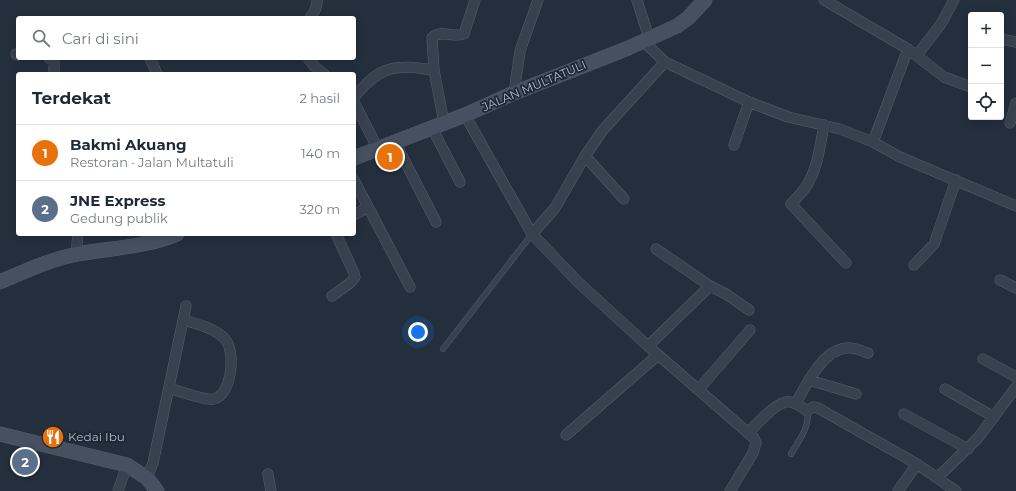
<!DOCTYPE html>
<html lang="id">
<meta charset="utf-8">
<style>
:root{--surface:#fff;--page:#f2f2f3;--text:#1f2937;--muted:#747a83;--line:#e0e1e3;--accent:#111827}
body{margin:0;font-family:Montserrat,sans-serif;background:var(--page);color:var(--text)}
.controls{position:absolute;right:12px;top:12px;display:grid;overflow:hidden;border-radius:4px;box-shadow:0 2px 10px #0003}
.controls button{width:36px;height:36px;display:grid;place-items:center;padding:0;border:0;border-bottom:1px solid var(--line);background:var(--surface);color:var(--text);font:20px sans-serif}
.you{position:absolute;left:418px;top:332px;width:14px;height:14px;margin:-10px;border:3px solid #fff;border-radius:50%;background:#1a73e8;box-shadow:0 0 0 6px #1a73e833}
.badge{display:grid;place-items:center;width:26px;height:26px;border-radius:50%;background:var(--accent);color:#fff;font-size:13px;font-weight:700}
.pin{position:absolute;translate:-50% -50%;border:2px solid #fff;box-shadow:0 1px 4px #0006}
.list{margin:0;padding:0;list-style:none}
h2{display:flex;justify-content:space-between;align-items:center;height:52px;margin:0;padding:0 16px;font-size:17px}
h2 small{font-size:13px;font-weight:400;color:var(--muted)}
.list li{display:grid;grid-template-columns:26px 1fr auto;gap:12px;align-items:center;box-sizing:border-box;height:56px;padding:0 16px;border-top:1px solid var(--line)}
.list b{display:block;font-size:15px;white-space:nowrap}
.list p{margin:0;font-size:13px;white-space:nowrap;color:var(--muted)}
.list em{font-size:13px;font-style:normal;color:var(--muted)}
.icon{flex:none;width:22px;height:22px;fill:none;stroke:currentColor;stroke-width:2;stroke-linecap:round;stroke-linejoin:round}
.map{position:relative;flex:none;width:1016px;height:491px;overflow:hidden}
.search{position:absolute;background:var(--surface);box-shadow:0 2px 10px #0003;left:16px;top:16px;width:340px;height:44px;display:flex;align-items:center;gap:10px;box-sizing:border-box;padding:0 14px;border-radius:4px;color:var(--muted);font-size:15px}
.panel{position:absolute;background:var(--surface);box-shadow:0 2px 10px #0003;left:16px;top:72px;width:340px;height:164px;border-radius:4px}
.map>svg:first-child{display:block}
</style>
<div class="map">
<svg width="1016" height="491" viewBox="0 0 1016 491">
<rect width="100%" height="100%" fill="#242f3e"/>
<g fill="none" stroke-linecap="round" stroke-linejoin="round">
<!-- service casing -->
<g stroke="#565f6c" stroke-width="6">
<path id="service" d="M 443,349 L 532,234
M 791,454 C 798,442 811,425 807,411"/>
</g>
<!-- minor casing -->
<g stroke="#565f6c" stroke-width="11">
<path id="minor" d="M 637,0 L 649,38
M 824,0 L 908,49 L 944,77 L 971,87
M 310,18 C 314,12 318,7 317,0
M 1001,39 L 1016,42
M 643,41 L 665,62 L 749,102 L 788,117 L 840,129 L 873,142 L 900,157 L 1016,206
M 16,54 L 18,55
M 917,55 L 941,24 L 954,0
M 49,58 L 54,61 L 54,74
M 150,58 L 157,74
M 308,58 L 315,67 L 324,74
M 514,93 L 520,51 L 538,0
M 354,97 C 381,65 394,64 434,70
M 354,102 L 378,149
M 465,115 L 532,234 L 579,283 L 648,346 L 754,438 L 756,443 L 753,453 L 730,491
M 444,123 L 434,70 L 432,38 C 439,29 454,38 464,34 L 475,0
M 1010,123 L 1016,103
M 824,125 C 820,145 818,168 807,185 C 803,192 796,198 791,204 L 846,263
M 432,128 L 460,182
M 395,142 L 436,222
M 873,142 L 908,49
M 734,145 L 749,102
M 585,156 L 624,199
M 354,180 L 410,287
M 354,215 L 368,207
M 532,234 L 555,208 L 585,156 L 603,130 L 665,62
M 656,249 L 710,286 L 726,294 L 749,310
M 76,254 L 78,234
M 914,265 L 934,244 L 956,180
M 1000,280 L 1016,288
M 332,296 L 350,283 L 355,277 L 354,273 L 336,234
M 648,346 L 710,286
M 983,359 L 1016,377
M 809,380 L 856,394
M 169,388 C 179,391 206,401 214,399 C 232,395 236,351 225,339 C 215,328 197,324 183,320
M 699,389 L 750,330
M 945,389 L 994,417
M 796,403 C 806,385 823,349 847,348 C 854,347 862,351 868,353
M 904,414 L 968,449
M 748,433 C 757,424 778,399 791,402 C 797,403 803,408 807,411 L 813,407 L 818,408 L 917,464 L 956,491
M 566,435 L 658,355
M 268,474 L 271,491
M 147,478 L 153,463 L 186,306
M 937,478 L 978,438 L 1016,387
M 118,491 L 127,465
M 898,491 L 917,464"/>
</g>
<!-- secondary casing -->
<g stroke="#565f6c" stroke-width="15">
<path id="secondary" d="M 354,158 L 465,115 L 514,93 L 626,49 L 677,26 L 688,18 L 705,0
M 0,282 C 25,271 51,259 78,254 C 111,248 146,247 177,234
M 0,434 L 127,465 L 147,478 L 157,491"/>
</g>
<!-- service -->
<use href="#service" stroke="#38414e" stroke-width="5"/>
<!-- minor -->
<use href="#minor" stroke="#38414e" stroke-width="10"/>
<!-- secondary -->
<use href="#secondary" stroke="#465061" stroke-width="14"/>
</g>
<!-- icons -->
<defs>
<g id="restaurant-disc" transform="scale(1.15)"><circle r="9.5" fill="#e8710a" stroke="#1d2633"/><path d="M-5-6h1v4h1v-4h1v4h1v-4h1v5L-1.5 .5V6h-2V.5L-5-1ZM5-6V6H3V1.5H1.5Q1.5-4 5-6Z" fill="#fff"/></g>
</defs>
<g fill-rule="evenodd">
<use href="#restaurant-disc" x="53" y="437"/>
</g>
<g text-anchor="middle" stroke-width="3.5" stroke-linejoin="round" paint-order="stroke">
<!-- street labels -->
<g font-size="12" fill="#b4bcc9" stroke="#1d2633">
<text transform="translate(534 86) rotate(-23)" y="4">JALAN MULTATULI</text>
</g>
<!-- poi labels -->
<g font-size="12" fill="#b4bcc9" stroke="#1d2633" text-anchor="start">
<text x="68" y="441">Kedai Ibu</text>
</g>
</g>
</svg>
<div class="controls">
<button>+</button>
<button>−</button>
<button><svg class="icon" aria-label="locate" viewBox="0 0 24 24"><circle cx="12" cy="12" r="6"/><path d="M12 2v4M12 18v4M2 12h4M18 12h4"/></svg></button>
</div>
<div class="you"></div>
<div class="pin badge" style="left:390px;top:157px;background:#e8710a">1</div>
<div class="pin badge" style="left:25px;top:462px;background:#5c6f8a">2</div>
<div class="search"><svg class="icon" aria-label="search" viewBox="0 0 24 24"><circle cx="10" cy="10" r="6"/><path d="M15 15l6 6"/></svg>Cari di sini</div>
<section class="panel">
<h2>Terdekat<small>2 hasil</small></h2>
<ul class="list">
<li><span class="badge" style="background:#e8710a">1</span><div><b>Bakmi Akuang</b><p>Restoran · Jalan Multatuli</p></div><em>140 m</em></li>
<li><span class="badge" style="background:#5c6f8a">2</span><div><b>JNE Express</b><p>Gedung publik</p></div><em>320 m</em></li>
</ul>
</section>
</div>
